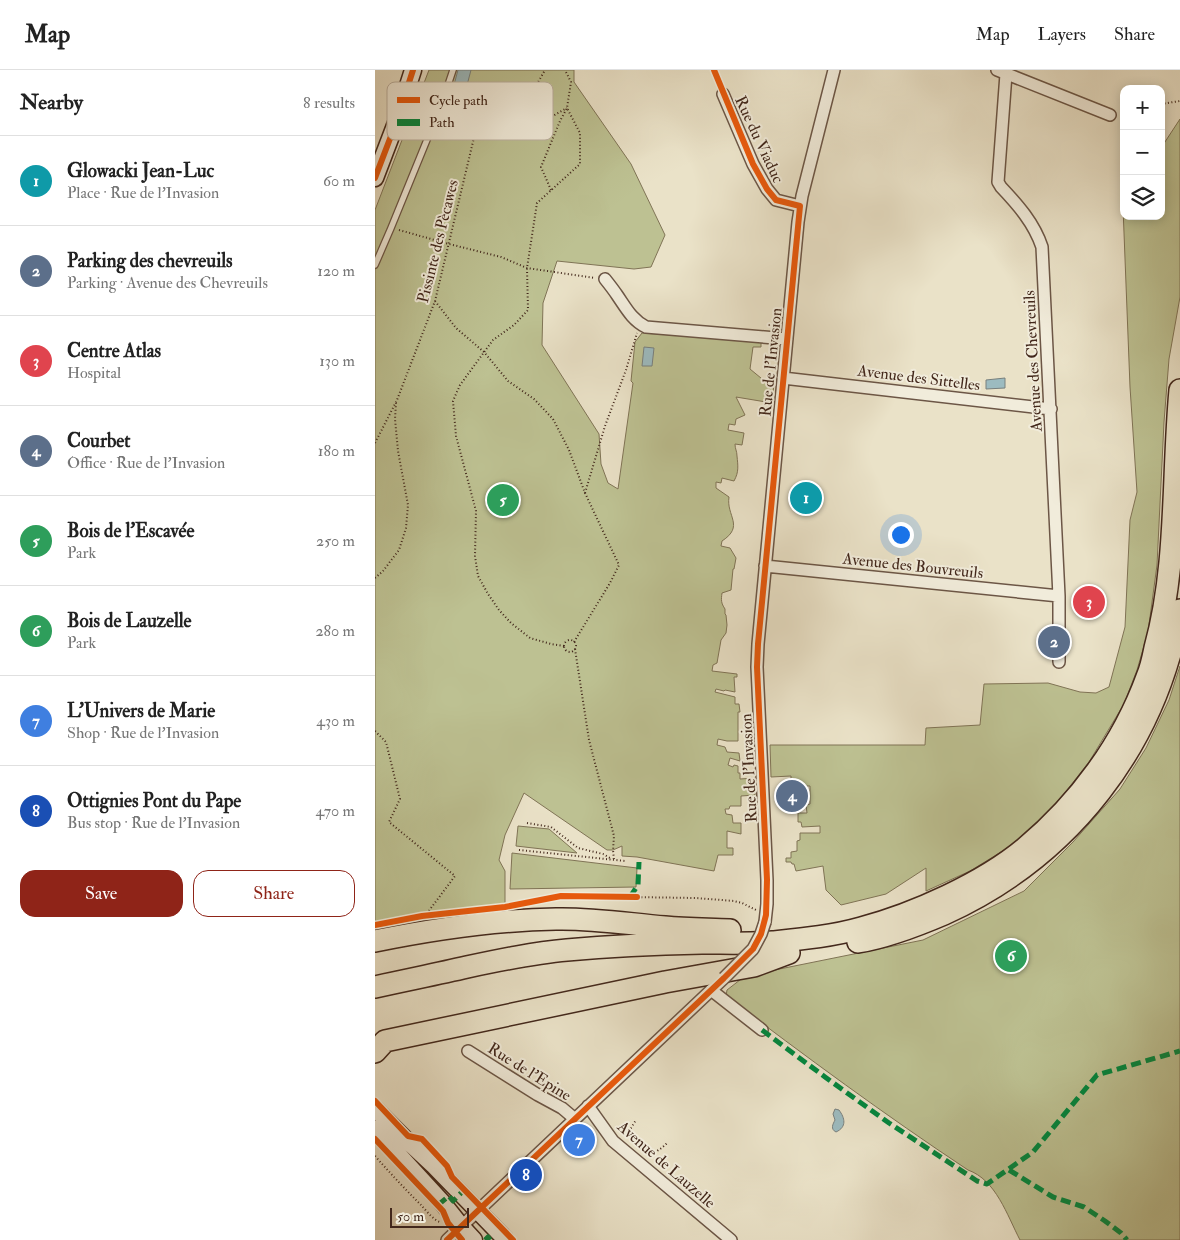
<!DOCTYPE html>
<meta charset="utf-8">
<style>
:root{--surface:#fff;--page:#f6f6f6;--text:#222;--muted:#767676;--line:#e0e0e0;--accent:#8f2418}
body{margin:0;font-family:"IM FELL Double Pica",serif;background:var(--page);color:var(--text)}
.controls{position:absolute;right:15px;top:15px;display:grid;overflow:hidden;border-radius:10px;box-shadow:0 2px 12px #0003}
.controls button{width:45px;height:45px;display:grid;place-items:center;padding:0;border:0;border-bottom:1px solid var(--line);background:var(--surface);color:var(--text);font:25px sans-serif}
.scale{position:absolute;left:15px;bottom:12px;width:79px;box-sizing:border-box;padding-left:5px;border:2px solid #42271b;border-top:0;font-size:14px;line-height:18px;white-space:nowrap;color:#42271b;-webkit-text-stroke:4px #f1ecdb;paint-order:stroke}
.you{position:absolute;left:525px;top:464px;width:18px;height:18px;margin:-12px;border:4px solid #fff;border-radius:50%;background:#1a73e8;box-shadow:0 0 0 8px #1a73e833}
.badge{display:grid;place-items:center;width:32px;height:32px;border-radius:50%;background:var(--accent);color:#fff;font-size:16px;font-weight:700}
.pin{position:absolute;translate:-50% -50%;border:2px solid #fff;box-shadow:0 1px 5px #0006}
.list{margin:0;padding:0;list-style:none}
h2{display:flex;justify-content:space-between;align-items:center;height:65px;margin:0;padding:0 20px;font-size:21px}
h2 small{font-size:16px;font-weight:400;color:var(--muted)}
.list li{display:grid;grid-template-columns:32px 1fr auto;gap:15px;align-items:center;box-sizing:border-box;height:90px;padding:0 20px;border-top:1px solid var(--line)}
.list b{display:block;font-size:19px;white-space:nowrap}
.list p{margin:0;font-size:16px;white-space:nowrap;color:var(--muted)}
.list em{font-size:16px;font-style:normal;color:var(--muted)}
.actions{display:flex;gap:10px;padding:15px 20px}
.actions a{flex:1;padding:11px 0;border:1px solid var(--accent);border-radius:15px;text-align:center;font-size:18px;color:var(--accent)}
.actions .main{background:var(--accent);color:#fff}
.icon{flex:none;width:28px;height:28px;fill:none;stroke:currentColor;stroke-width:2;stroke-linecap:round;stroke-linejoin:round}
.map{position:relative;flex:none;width:805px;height:1170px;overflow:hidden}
header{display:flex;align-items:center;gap:30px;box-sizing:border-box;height:70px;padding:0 25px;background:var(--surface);border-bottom:1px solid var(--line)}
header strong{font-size:24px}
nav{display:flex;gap:28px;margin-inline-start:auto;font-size:18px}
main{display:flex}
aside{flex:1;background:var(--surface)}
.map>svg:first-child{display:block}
</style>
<header>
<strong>Map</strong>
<nav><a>Map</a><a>Layers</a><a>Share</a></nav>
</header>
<main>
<aside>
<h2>Nearby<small>8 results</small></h2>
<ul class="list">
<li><span class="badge" style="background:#0f9aa8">1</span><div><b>Glowacki Jean-Luc</b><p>Place · Rue de l'Invasion</p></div><em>60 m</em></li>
<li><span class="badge" style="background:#5c6f8a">2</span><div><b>Parking des chevreuils</b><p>Parking · Avenue des Chevreuils</p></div><em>120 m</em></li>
<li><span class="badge" style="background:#e0444e">3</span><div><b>Centre Atlas</b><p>Hospital</p></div><em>130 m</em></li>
<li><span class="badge" style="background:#5c6f8a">4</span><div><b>Courbet</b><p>Office · Rue de l'Invasion</p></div><em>180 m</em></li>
<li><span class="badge" style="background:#2e9e5b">5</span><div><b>Bois de l'Escavée</b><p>Park</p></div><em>250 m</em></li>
<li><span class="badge" style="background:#2e9e5b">6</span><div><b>Bois de Lauzelle</b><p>Park</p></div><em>280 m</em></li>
<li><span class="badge" style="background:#3f7fe0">7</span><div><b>L'Univers de Marie</b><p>Shop · Rue de l'Invasion</p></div><em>430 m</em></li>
<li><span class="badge" style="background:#1a4fb4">8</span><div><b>Ottignies Pont du Pape</b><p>Bus stop · Rue de l'Invasion</p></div><em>470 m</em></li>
</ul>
<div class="actions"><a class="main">Save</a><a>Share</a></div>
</aside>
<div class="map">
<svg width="805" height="1170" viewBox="0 0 805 1170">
<rect width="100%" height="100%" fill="#eae2c8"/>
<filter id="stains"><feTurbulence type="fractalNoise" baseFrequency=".004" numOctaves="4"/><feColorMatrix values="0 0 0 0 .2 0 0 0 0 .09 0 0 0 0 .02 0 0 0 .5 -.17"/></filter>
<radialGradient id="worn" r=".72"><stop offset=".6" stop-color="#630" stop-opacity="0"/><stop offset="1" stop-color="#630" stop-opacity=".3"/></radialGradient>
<!-- green -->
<path fill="#bdc192" stroke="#807456" d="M 54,0 L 199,0 L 199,12 L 256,94 L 290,165 L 276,197 L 259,199 L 182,191 L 168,233 L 167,275 L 224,364 L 226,394 L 233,413 L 243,419 L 258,313 L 256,311 L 260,272 L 267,263 L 389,271 L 389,273 L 386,273 L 386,277 L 378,277 L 375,299 L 392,313 L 399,314 L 397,332 L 391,332 L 361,327 L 370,345 L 361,349 L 360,355 L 354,354 L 353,360 L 369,363 L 367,375 L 360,374 C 360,379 362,381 362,386 C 363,396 364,402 359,411 L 347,408 L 346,413 L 341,412 L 341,418 L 354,427 C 351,446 370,456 347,471 L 346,476 L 355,478 L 361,488 L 359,499 L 358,499 L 356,520 L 347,523 C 346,530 346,533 350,539 L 350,544 L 351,545 L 352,555 L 351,563 L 346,570 L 342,593 L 338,595 L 337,601 L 362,604 L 362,607 L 359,607 L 360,622 L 350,620 L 349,621 L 341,619 L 340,622 L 360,627 L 360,634 L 364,634 L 365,642 L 363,642 L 363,671 L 352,671 L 343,669 L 342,675 L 350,677 L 352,682 L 364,683 L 365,691 L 355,688 L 353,695 L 358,697 L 359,695 L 363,696 L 363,703 L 365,703 L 365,709 L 380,708 L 380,725 L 366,726 L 366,736 L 355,736 L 354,739 L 350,739 L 351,744 L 357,745 L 358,753 L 366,753 L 366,764 L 352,761 L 352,778 L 358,778 L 358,785 L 343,785 L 339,801 L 262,787 L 247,786 L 247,776 L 238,780 L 232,780 L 149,723 L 130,765 L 124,790 L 130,801 L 130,843 L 0,864 L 0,140 Z
M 805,49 L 805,227 L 794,289 L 789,352 L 782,495 L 773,562 L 762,600 L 749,634 L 714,692 L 674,743 L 639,774 L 595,801 L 551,821 L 551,798 L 511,824 L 466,835 L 451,820 L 448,796 L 421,801 L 419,794 L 417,794 L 416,792 L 411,792 L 411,788 L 416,788 L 416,782 L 422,781 L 422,771 L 425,770 L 425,763 L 445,763 L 445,756 L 427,757 L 426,752 L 423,752 L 423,743 L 432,743 L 431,735 L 435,734 L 435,716 L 416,716 L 416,706 L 396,707 L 395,675 L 550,675 L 551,658 L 605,655 L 609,614 L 673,613 L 705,622 L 721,623 L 734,617 L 750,557 L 755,450 L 762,422 L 755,317 L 748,137 L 749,132 L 749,146 L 786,146 L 786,78 Z
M 805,596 L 805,1170 L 645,1170 C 632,1145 621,1110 593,1100 C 510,1045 430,986 351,926 L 352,920 L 370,906 L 548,870 L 649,821 L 698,772 L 745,719 L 771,678 L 794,630 Z
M 143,756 L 174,759 L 202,783 L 141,776 Z
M 137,783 L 262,798 L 261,817 L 135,819 Z"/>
<!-- water -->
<path fill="#9cbbc0" stroke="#78807e" d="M 83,0 L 96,0 L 87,34 L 75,30 Z
M 269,277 L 279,278 L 277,296 L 267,296 Z
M 630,308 L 630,318 L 611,319 L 611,310 Z
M 460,1039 L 464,1040 C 470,1048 472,1057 461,1062 C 455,1059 458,1054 460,1050 L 458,1044 Z"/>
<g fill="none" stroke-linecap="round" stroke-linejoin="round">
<!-- lane casing -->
<g stroke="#6c5646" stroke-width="8">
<path id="lane" d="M 0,195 L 16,158 L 67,33 L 78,0"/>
</g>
<!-- street casing -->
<g stroke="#6c5646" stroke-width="14">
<path id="street" d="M 622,0 L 735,45
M 631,4 L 623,112 L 626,117 C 643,135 659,153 667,177 L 684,526 L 684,592
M 348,24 L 378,94 L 392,119 L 401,130 L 425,136
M 230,209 C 234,214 238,219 242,225 C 251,238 257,250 271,257 L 412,269
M 408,308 L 676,339
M 390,496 L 684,526
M 390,852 L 392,834 L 392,810 L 382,597 L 383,574 L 423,152 L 427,126 L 459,0
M 336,920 L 387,960
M 93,981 L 163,1025 L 187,1038 L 200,1049
M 213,1036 L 238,1071 L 356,1170
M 72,1170 L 349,908"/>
</g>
<!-- secondary casing -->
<g stroke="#42271b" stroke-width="19">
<path id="secondary" d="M 0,108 L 21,53 L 38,0
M 0,1039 L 30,1069 L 59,1096 L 131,1170
M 0,1059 L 67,1132 L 87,1157 L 99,1170"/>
</g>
<!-- highway casing -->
<g stroke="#42271b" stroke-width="24">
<path id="highway" d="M 0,871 C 59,859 120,850 181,849 C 217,848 254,854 290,857 C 312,859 333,859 355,860
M 483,872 C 513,867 541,856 569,844 C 695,787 781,676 805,540
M 0,917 C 31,910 62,904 92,897 C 125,890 158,883 192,880 C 237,876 282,874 327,873 C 351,873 375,874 398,872 C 427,869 458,866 486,858 C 539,844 608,813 650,778 C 704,733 748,673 772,607 C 776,598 778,588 780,578 C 803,494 797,406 805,320
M 0,982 L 10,971 L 290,912 L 379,896 L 414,883"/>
</g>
<!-- path -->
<path stroke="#42271b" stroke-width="2" stroke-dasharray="1 2.5" stroke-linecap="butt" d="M 153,30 L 147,53 L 159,60 L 174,48 L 192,38
M 786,34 L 805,31
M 176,120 L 166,97 L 185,51 L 192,38 L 196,12 L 190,0
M 24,160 L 74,174 L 126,187 L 152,198 L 220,208
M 60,231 L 81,258 L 109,282 L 133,311 L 159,329 L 178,349 L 194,380 L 210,423 L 244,495 L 235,513 L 199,572
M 0,373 L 22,330 L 60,231 L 102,55 L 153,30 L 170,0
M 210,423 L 230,356 L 251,300 L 262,263
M 0,508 L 8,501 L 24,480 L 31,458 L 33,435 L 23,381 L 20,349 L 21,333
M189 576a6 6 0 1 1 12 0a6 6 0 1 1-12 0Z
M 189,576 L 176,574 L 155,568 L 136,553 L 124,540 L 113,524 L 103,506 L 100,486 L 101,441 L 81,366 L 78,331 L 85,315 L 118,270 L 139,255 L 153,240 L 152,198 L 162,133 L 205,94 L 205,63 L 192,38
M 200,579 L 214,670 L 239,766 L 238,780 L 239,790
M 0,661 L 11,672 L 25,729 L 14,752 L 80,806 L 50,846
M 152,753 L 176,757 L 203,778 L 228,784 L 237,789
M 144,780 L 250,791
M 148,833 L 186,826 L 321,828 L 359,831 L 367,833 L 381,840
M 247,1064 L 256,1058 L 261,1050
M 0,1086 C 15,1103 30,1119 45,1134 C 51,1140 58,1150 65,1152
M 274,1087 C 279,1082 287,1079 292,1073"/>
<!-- lane -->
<use href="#lane" stroke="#f1ecdb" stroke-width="5.5"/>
<!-- street -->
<use href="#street" stroke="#f1ecdb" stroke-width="11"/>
<!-- secondary -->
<use href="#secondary" stroke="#f1ecdb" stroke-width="16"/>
<!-- highway -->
<use href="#highway" stroke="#eae2c8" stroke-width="21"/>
<!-- street-bridge casing -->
<g stroke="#6c5646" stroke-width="14" stroke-linecap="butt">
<path id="street-bridge" d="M 349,908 L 378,879 L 386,864 L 390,852"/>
</g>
<!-- street-bridge -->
<use href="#street-bridge" stroke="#f1ecdb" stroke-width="11"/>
<!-- quiet -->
<path stroke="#00873e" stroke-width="5" stroke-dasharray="10 5" stroke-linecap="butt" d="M 255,827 L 263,815 L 264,792
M 387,960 L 450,1007 L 514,1053 L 602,1111 L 612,1114 L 658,1082 L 722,1005 L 805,981
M 634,1100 L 678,1127 L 709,1137 L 730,1151 L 746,1163 L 752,1170
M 63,1135 L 74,1126 L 78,1131 L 89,1120
M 110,1170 L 113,1167 L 115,1170"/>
<!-- cycleway casing -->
<g stroke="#f1ecdb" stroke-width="9">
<path id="cycleway" d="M 0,108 L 21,53 L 38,0
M 0,855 L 47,846 L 130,837 L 186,826 L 262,827
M 0,1031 L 33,1066 L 47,1069 L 72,1096 L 77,1107 L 138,1170
M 0,1069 L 68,1141 L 73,1153 L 87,1170
M 72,1170 L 349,908 L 378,879 L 386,864 L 391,845 L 392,810 L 382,597 L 383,574 L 425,136 L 401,130 L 392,119 L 378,94 L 339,0"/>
</g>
<!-- cycleway -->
<use href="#cycleway" stroke="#e8590c" stroke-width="6"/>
</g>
<g text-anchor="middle" stroke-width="4" stroke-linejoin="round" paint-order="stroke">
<!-- street labels -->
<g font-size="16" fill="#42271b" stroke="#f1ecdb">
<text transform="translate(385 69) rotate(65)" y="6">Rue du Viaduc</text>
<text transform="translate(62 171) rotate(-76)" y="6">Pissinte des Pècawes</text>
<text transform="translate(657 291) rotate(-93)" y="6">Avenue des Chevreuils</text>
<text transform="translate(395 292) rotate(-84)" y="6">Rue de l'Invasion</text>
<text transform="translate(544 307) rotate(7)" y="6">Avenue des Sittelles</text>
<text transform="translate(538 495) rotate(6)" y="6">Avenue des Bouvreuils</text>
<text transform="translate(373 698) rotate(-93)" y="6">Rue de l'Invasion</text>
<text transform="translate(155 1001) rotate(32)" y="6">Rue de l'Epine</text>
<text transform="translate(292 1094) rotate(41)" y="6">Avenue de Lauzelle</text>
</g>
</g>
<!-- legend -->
<rect x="12" y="12" width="166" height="58" rx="8" fill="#f1ecdb" stroke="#bcb1a1" stroke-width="1"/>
<rect x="22" y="27" width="23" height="6" fill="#e8590c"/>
<rect x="22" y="49" width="23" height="7" fill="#00873e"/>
<g font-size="14" fill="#42271b">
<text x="54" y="35">Cycle path</text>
<text x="54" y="57">Path</text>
</g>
<rect width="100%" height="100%" filter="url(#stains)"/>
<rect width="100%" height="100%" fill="url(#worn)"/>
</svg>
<div class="controls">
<button>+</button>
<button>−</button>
<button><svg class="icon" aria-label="layers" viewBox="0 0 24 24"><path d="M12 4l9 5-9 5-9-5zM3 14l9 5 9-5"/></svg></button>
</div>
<div class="scale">50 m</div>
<div class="you"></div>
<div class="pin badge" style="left:431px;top:428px;background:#0f9aa8">1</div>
<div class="pin badge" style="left:679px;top:572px;background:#5c6f8a">2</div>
<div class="pin badge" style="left:714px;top:532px;background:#e0444e">3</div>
<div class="pin badge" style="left:417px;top:726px;background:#5c6f8a">4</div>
<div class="pin badge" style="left:128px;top:430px;background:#2e9e5b">5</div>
<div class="pin badge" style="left:636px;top:886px;background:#2e9e5b">6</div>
<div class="pin badge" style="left:204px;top:1070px;background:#3f7fe0">7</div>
<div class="pin badge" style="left:151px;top:1105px;background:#1a4fb4">8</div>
</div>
</main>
